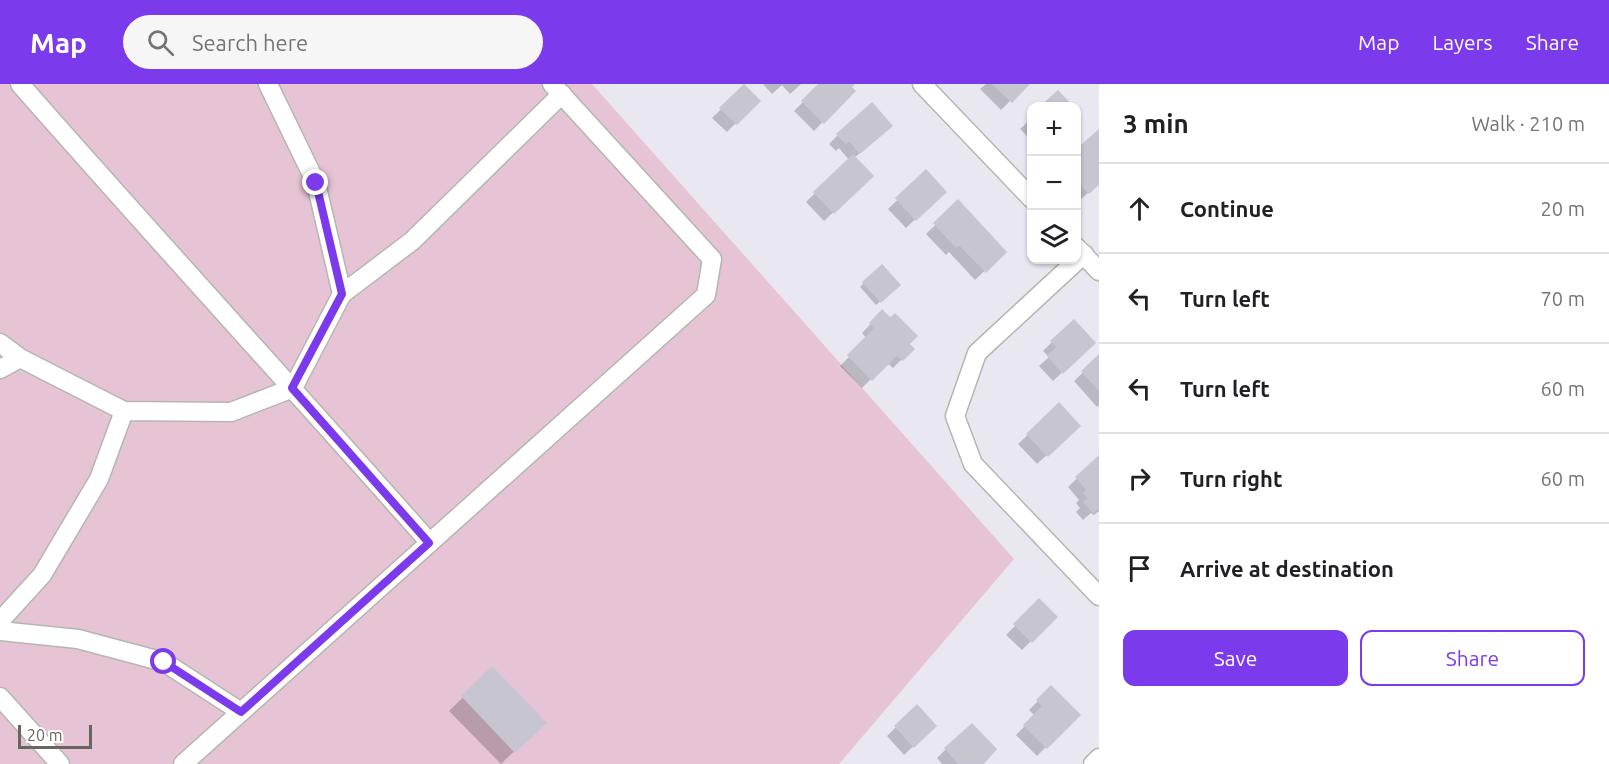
<!DOCTYPE html>
<meta charset="utf-8">
<style>
:root{--surface:#fff;--page:#f6f6f6;--text:#202124;--muted:#757577;--line:#e0e0e0;--accent:#7c3aed}
body{margin:0;font-family:Ubuntu,sans-serif;background:var(--page);color:var(--text)}
.controls{position:absolute;right:18px;top:18px;display:grid;overflow:hidden;border-radius:12px;box-shadow:0 2px 4px #0004}
.controls button{width:54px;height:54px;display:grid;place-items:center;padding:0;border:0;border-bottom:2px solid var(--line);background:var(--surface);color:var(--text);font:30px sans-serif}
.scale{position:absolute;left:18px;bottom:15px;width:74px;box-sizing:border-box;padding-left:6px;border:3px solid #66675e;border-top:0;font-size:16px;line-height:21px;white-space:nowrap;color:#66675e;-webkit-text-stroke:4px #fff;paint-order:stroke}
.stop{position:absolute;width:18px;height:18px;margin:-14px;border:4px solid #7c3aed;border-radius:50%;background:#fff}
.stop.end{background:#7c3aed;border-color:#fff;box-shadow:0 2px 6px #0008}
.list{margin:0;padding:0;list-style:none}
h2{display:flex;justify-content:space-between;align-items:center;height:78px;margin:0;padding:0 24px;font-size:26px}
h2 small{font-size:20px;font-weight:400;color:var(--muted)}
.list li{display:grid;grid-template-columns:39px 1fr auto;gap:18px;align-items:center;box-sizing:border-box;height:90px;padding:0 24px;border-top:2px solid var(--line)}
.list b{display:block;font-size:22px;white-space:nowrap}
.list em{font-size:20px;font-style:normal;color:var(--muted)}
.actions{display:flex;gap:12px;padding:18px 24px}
.actions a{flex:1;padding:14px 0;border:2px solid var(--accent);border-radius:12px;text-align:center;font-size:21px;color:var(--accent)}
.actions .main{background:var(--accent);color:#fff}
.icon{flex:none;width:33px;height:33px;fill:none;stroke:currentColor;stroke-width:2;stroke-linecap:round;stroke-linejoin:round}
.map{position:relative;flex:none;width:1099px;height:680px;overflow:hidden}
header{display:flex;align-items:center;gap:36px;box-sizing:border-box;height:84px;padding:0 30px;background:var(--accent);color:#fff}
header strong{font-size:28px}
nav{display:flex;gap:33px;margin-inline-start:auto;font-size:21px}
.search{width:420px;height:54px;background:var(--page);display:flex;align-items:center;gap:15px;box-sizing:border-box;padding:0 21px;border-radius:33px;color:var(--muted);font-size:22px}
main{display:flex}
aside{flex:1;background:var(--surface)}
.map>svg:first-child{display:block}
</style>
<header>
<strong>Map</strong>
<div class="search"><svg class="icon" aria-label="search" viewBox="0 0 24 24"><circle cx="10" cy="10" r="6"/><path d="M15 15l6 6"/></svg>Search here</div>
<nav><a>Map</a><a>Layers</a><a>Share</a></nav>
</header>
<main>
<div class="map">
<svg width="1099" height="680" viewBox="0 0 1099 680">
<rect width="100%" height="100%" fill="#e9e7f0"/>
<!-- green -->
<path fill="#e6c4d6" d="M 0,0 L 592,0 L 1014,475 L 839,680 L 0,680 Z"/>
<!-- shadow -->
<path fill="#0003" d="M 763,0 L 801,0 L 790,10 L 782,1 L 772,10 Z
M 821,0 L 852,0 L 849,3 L 853,7 L 814,47 L 794,27 Z
M 986,0 L 1027,0 L 1001,26 L 980,5 Z
M 744,3 L 758,17 L 727,48 L 712,34 Z
M 1032,34 L 1032,57 L 1020,45 Z
M 1099,48 L 1099,99 L 1079,117 L 1076,115 L 1076,68 Z
M 838,51 L 881,51 L 854,74 L 862,101 L 824,137 L 806,118 L 849,76 L 839,64 L 836,67 L 829,60 Z
M 926,89 L 944,108 L 906,144 L 888,125 Z
M 958,119 L 1004,168 L 975,196 L 949,168 L 946,171 L 926,150 Z
M 864,199 L 894,205 L 876,221 L 860,203 Z
M 882,228 L 912,265 L 893,284 L 887,279 L 862,304 L 840,282 L 867,255 L 862,249 Z
M 1052,258 L 1084,268 L 1053,297 L 1039,282 L 1049,273 L 1043,267 Z
M 1099,273 L 1099,321 L 1097,323 L 1074,297 Z
M 1059,322 L 1069,351 L 1037,380 L 1018,360 Z
M 1099,374 L 1099,427 L 1094,431 L 1091,429 L 1083,436 L 1076,428 L 1080,424 L 1076,419 L 1079,416 L 1068,403 Z
M 1039,517 L 1055,533 L 1022,566 L 1006,551 Z
M 492,585 L 530,652 L 501,680 L 449,627 Z
M 1051,604 L 1078,631 L 1037,672 L 1016,651 L 1035,632 L 1029,626 Z
M 896,643 L 925,651 L 904,671 L 887,652 Z
M 946,665 L 990,669 L 992,670 L 982,680 L 942,680 L 937,674 Z"/>
<!-- building -->
<path fill="#c7c5ce" stroke="#c8c5d5" stroke-width="1.5" d="M 819,0 L 854,0 L 851,3 L 855,7 L 824,39 L 802,17 Z
M 993,0 L 1029,0 L 1012,18 Z
M 744,1 L 760,17 L 737,40 L 720,24 Z
M 1058,7 L 1072,22 L 1041,22 Z
M 872,19 L 892,42 L 860,69 L 849,56 L 846,59 L 837,50 Z
M 1099,46 L 1099,100 L 1089,109 L 1077,97 L 1082,92 L 1076,85 L 1076,66 Z
M 853,71 L 873,92 L 834,129 L 814,108 Z
M 926,86 L 946,108 L 916,136 L 896,114 Z
M 958,116 L 1006,168 L 986,188 L 959,160 L 956,163 L 934,139 Z
M 882,181 L 900,201 L 881,218 L 863,198 Z
M 882,226 L 890,234 L 895,230 L 917,252 L 909,260 L 914,265 L 903,276 L 897,271 L 872,296 L 848,271 L 875,244 L 870,239 Z
M 1074,236 L 1095,259 L 1063,289 L 1048,272 L 1057,263 L 1051,257 Z
M 1099,271 L 1099,306 L 1082,287 Z
M 1059,319 L 1080,342 L 1048,372 L 1027,350 Z
M 1099,372 L 1099,423 L 1093,428 L 1084,418 L 1089,414 L 1084,409 L 1087,406 L 1076,393 Z
M 1039,515 L 1057,533 L 1032,558 L 1014,540 Z
M 492,583 L 546,639 L 515,668 L 462,612 Z
M 1051,602 L 1080,631 L 1047,664 L 1024,641 L 1043,622 L 1037,616 Z
M 917,621 L 936,642 L 914,663 L 895,642 Z
M 972,640 L 996,665 L 983,680 L 959,680 L 945,664 Z"/>
<g fill="none" stroke-linecap="round" stroke-linejoin="round">
<!-- minor casing -->
<g stroke="#b5b6af" stroke-width="21">
<path id="minor" d="M 20,0 C 155,154 294,305 430,459
M 922,0 L 1032,115
M 1076,163 L 1099,187
M 1084,170 L 977,269 L 955,332 L 973,380 L 1099,512
M 342,210 L 412,157 L 562,10
M 0,259 L 20,274 L 124,327 L 231,328 L 293,304 L 342,210 L 316,99 L 268,0
M 0,285 L 20,274
M 0,537 L 42,491 L 99,395 L 124,327
M 0,547 L 78,555 L 164,578 L 241,628
M 0,613 L 60,680
M 183,680 L 706,211 L 712,175 L 552,0
M 1093,680 L 1099,674"/>
</g>
<!-- minor -->
<use href="#minor" stroke="#fff" stroke-width="18"/>
</g>
<g fill="none" stroke-linecap="round" stroke-linejoin="round">
<!-- route -->
<path stroke="#7c3aed" stroke-width="8" d="M 164,578 L 241,628 L 429,459 L 292,304 L 342,210 L 316,99"/>
</g>
</svg>
<div class="controls">
<button>+</button>
<button>−</button>
<button><svg class="icon" aria-label="layers" viewBox="0 0 24 24"><path d="M12 4l9 5-9 5-9-5zM3 14l9 5 9-5"/></svg></button>
</div>
<div class="scale">20 m</div>
<div class="stop" style="left:164px;top:578px"></div>
<div class="stop end" style="left:316px;top:99px"></div>
</div>
<aside>
<h2>3 min<small>Walk · 210 m</small></h2>
<ul class="list">
<li><svg class="icon" aria-label="ahead" viewBox="0 0 24 24"><path d="M12 20V5M6 11l6-6 6 6"/></svg><div><b>Continue</b></div><em>20 m</em></li>
<li><svg class="icon" aria-label="left" viewBox="0 0 24 24"><path d="M17 20v-9H6M10 6l-5 5 5 5"/></svg><div><b>Turn left</b></div><em>70 m</em></li>
<li><svg class="icon" aria-label="left" viewBox="0 0 24 24"><path d="M17 20v-9H6M10 6l-5 5 5 5"/></svg><div><b>Turn left</b></div><em>60 m</em></li>
<li><svg class="icon" aria-label="right" viewBox="0 0 24 24"><path d="M7 20v-9h11M14 6l5 5-5 5"/></svg><div><b>Turn right</b></div><em>60 m</em></li>
<li><svg class="icon" aria-label="arrive" viewBox="0 0 24 24"><path d="M6 21V4h12l-3 4 3 4H6"/></svg><div><b>Arrive at destination</b></div></li>
</ul>
<div class="actions"><a class="main">Save</a><a>Share</a></div>
</aside>
</main>
